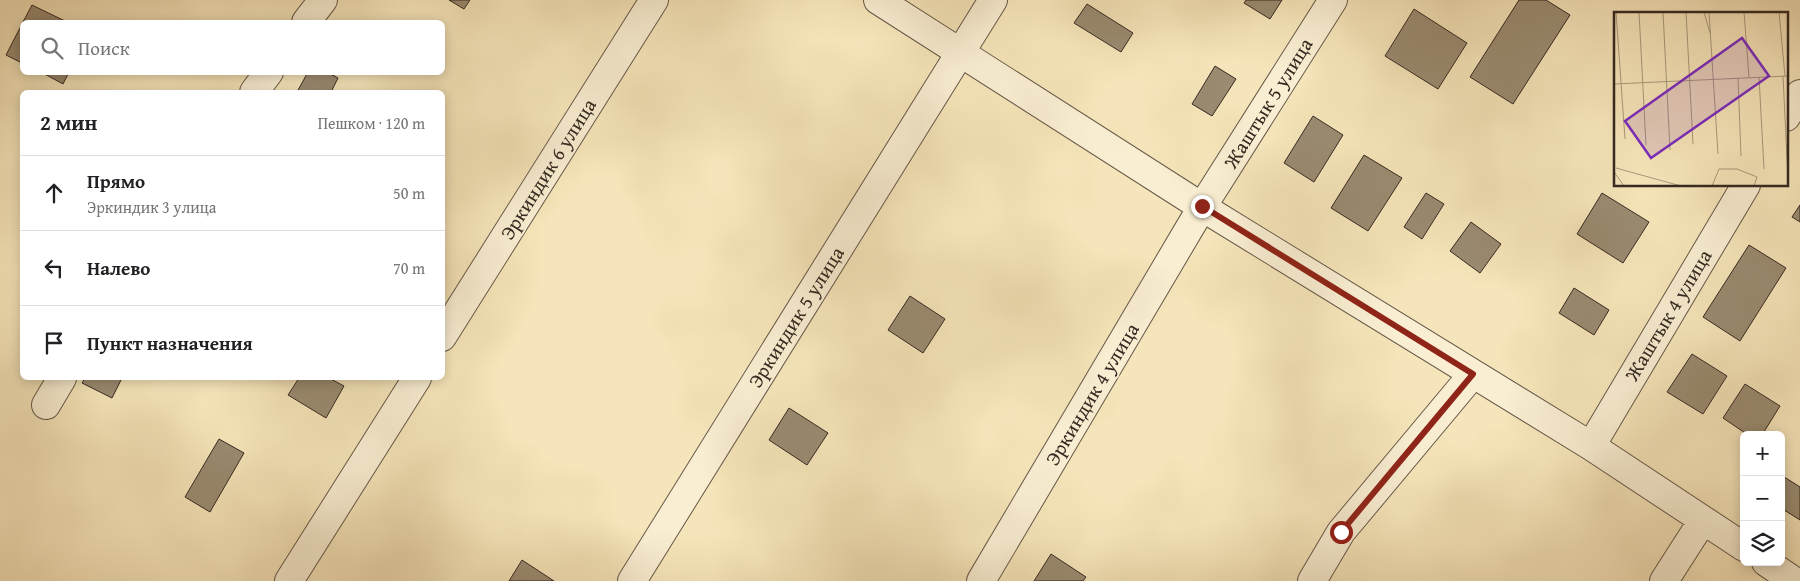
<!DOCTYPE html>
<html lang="ru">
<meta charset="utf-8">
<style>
:root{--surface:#fff;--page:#f6f6f6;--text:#202124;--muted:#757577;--line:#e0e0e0}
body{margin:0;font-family:"Gentium Book Plus",serif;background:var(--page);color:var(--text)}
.controls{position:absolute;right:15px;bottom:15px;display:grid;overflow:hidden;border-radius:8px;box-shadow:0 2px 12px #0003}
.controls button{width:45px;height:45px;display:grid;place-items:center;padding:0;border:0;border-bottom:1px solid var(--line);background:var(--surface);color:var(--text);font:25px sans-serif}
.stop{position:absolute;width:15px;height:15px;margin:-11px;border:4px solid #8f2418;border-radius:50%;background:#fff}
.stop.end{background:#8f2418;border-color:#fff;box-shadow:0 1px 5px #0008}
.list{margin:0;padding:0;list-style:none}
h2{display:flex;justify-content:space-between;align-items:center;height:65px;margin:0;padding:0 20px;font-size:21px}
h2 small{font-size:16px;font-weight:400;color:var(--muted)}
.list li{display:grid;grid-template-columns:32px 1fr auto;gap:15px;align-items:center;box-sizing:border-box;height:75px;padding:0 20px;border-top:1px solid var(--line)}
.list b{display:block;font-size:19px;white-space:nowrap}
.list p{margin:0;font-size:16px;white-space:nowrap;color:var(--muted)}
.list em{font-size:16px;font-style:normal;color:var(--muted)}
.icon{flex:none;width:28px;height:28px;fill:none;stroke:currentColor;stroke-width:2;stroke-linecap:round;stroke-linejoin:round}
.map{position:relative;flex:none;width:1800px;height:581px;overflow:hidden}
.search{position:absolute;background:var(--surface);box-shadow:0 2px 12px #0003;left:20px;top:20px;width:425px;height:55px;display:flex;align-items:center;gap:12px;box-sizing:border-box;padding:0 18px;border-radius:8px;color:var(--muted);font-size:19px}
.panel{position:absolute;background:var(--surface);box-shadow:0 2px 12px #0003;left:20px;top:90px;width:425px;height:290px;border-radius:8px}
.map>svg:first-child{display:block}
</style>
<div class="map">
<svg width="1800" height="581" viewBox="0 0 1800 581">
<rect width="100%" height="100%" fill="#f6e5ba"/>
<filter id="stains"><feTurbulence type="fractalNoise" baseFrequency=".004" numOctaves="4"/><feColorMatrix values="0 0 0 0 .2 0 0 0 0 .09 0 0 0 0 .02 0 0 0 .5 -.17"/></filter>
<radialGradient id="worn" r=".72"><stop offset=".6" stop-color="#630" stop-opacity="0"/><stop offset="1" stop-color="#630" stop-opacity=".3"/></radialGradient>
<!-- building -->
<path fill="#9a8b71" stroke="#362922" d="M 449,0 L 470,0 L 464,9 Z
M 1246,0 L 1282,0 L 1270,19 L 1244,3 Z
M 1519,0 L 1546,0 L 1570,15 L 1513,104 L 1470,77 Z
M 1087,4 L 1133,33 L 1121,52 L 1074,23 Z
M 32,5 L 67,22 L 23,22 Z
M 1414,9 L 1467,43 L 1438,89 L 1385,56 Z
M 22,24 L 22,63 L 6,55 Z
M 1215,66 L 1236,79 L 1212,116 L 1192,104 Z
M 41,72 L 69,72 L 63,84 Z
M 308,72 L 327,72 L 338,78 L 331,92 L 297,92 Z
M 1313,116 L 1343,135 L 1314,182 L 1284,163 Z
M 1364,155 L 1402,178 L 1368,231 L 1331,208 Z
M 1426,193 L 1444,204 L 1422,239 L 1404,227 Z
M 1602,193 L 1649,222 L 1623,263 L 1577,234 Z
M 1800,205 L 1800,222 L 1792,217 Z
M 1471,222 L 1501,244 L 1480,273 L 1450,251 Z
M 1749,245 L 1786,268 L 1740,341 L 1703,317 Z
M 1574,288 L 1609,310 L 1594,335 L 1559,313 Z
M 910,296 L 945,319 L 923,353 L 888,330 Z
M 1692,354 L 1727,376 L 1703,414 L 1667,392 Z
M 85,378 L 122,378 L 112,398 L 82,383 Z
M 299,378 L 329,378 L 344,386 L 326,418 L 288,395 Z
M 1745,384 L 1780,406 L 1762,435 L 1748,435 L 1723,418 Z
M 789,408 L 828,433 L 807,465 L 769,440 Z
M 219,439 L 244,453 L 210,512 L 185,497 Z
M 1781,475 L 1800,487 L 1800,520 L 1781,508 Z
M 1051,554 L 1086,577 L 1083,581 L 1034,581 Z
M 522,560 L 554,581 L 509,581 Z"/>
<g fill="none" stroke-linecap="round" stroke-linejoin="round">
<!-- minor casing -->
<g stroke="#665848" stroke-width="30">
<path id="minor" d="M 878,0 L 1202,207 L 1591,446 L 1744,547
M 306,22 L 323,0
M 254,92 L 269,72
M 1786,117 L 1800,94
M 442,337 L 654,0
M 46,405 L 62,378
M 1591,446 L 1746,185
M 1766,562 L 1794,581
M 289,581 L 417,378
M 632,581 L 993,0
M 981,581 L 1202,207 L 1333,0
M 1312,581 L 1341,532 L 1473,374
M 1664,581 L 1703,520"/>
</g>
<!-- minor -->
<use href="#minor" stroke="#f9eed2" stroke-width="28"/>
</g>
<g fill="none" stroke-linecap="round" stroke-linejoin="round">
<!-- route -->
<path stroke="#8f2418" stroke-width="6" d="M 1202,206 L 1473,374 L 1341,532"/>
</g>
<g text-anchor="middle" stroke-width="4" stroke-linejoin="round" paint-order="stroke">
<!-- street labels -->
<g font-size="20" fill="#362922" stroke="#f9eed2">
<text transform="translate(1268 103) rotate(-58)" y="7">Жаштык 5 улица</text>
<text transform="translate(548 169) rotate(-58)" y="7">Эркиндик 6 улица</text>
<text transform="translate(1668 315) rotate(-59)" y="7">Жаштык 4 улица</text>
<text transform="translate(796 317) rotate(-58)" y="7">Эркиндик 5 улица</text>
<text transform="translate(1092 394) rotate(-59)" y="7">Эркиндик 4 улица</text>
</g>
</g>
<!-- overview -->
<g transform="translate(1614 12)">
<rect width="174" height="174" fill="#f6e5ba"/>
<path fill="none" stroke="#a99a7d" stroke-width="1" d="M 2,0 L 11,127M 25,0 L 32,133M 49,0 L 56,138M 72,0 L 79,132M 90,0 L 96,21M 95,0 L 104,142M 130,0 L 135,65M 165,0 L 171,64M 169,64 L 174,167M 145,65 L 150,157M 124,66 L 127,144M 0,72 L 174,64M 2,156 L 67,174M 0,160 L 10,174M 98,174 L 105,157 L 123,157 L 143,165 L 140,174"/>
<path fill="#7b2cbf" fill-opacity="0.15" stroke="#7b2cbf" stroke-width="2.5" d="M 128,26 L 155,64 L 37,146 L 11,109 Z"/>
<rect width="174" height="174" fill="none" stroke="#362922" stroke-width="2.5"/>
</g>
<rect width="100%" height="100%" filter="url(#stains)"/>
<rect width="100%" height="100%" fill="url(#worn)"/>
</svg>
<div class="controls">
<button>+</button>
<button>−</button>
<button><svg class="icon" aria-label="layers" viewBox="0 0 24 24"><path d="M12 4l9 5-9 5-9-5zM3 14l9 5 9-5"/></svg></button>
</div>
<div class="stop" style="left:1341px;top:532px"></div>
<div class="stop end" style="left:1202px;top:206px"></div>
<div class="search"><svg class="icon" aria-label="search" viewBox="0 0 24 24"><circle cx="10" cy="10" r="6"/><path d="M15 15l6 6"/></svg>Поиск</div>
<section class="panel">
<h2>2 мин<small>Пешком · 120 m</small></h2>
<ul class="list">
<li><svg class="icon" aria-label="ahead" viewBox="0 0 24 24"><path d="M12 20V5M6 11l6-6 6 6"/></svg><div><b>Прямо</b><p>Эркиндик 3 улица</p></div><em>50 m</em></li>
<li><svg class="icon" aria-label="left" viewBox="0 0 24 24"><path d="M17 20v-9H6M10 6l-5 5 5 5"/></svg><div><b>Налево</b></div><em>70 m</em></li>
<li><svg class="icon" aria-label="arrive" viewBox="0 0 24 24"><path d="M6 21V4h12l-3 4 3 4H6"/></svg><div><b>Пункт назначения</b></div></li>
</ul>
</section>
</div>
